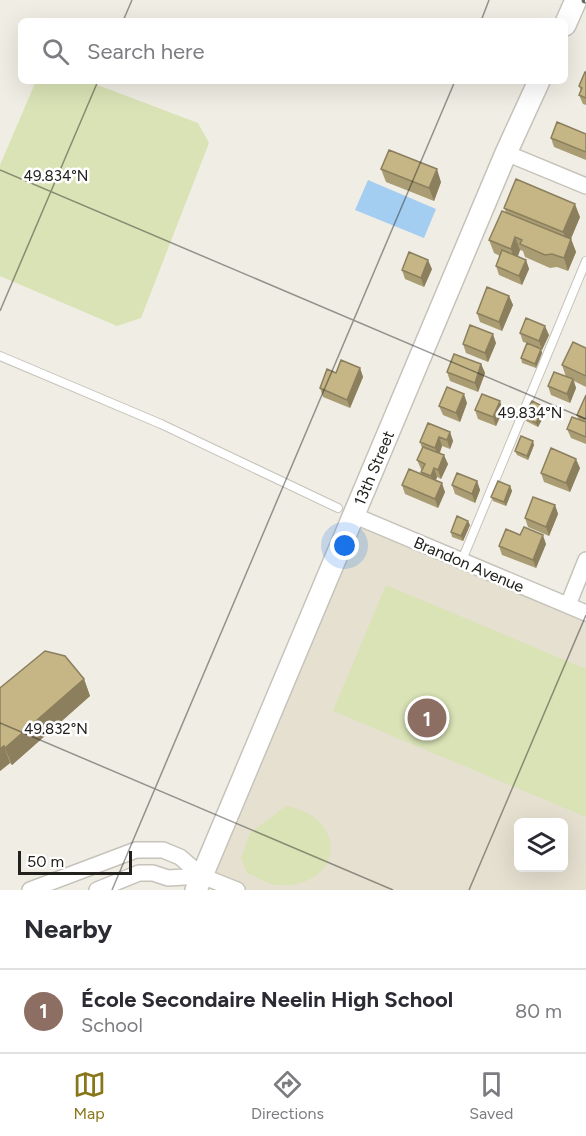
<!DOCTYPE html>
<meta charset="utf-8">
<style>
:root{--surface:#fff;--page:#f7f7f7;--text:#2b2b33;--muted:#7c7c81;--line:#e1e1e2;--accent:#887619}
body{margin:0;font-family:Figtree,sans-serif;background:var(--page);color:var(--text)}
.controls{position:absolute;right:18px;bottom:18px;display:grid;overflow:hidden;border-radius:9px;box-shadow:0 6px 24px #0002}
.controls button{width:54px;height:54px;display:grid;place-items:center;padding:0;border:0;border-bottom:2px solid var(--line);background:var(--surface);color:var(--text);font:30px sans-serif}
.scale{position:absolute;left:18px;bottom:15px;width:114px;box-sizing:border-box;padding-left:6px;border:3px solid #22211e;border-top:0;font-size:16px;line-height:21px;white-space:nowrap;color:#22211e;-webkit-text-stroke:4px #fff;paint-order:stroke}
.you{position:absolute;left:345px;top:546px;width:21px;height:21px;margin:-15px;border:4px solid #fff;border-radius:50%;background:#1a73e8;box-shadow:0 0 0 9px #1a73e833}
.badge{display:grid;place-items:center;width:39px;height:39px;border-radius:50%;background:var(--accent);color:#fff;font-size:20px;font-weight:700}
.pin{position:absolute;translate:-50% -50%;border:3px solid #fff;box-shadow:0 2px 6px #0006}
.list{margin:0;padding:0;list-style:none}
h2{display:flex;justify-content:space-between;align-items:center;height:78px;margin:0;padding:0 24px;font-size:26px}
h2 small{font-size:20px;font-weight:400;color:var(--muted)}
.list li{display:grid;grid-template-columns:39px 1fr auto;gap:18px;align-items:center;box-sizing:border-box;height:84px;padding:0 24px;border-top:2px solid var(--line)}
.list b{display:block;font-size:22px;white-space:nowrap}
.list p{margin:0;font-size:20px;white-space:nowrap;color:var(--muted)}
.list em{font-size:20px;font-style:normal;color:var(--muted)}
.icon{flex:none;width:33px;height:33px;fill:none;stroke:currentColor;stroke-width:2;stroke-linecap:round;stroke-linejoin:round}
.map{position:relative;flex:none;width:586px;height:890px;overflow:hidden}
.search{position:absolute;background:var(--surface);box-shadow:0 6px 24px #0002;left:18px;right:18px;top:18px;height:66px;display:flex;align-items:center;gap:15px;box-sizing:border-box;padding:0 21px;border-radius:9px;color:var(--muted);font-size:22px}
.sheet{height:162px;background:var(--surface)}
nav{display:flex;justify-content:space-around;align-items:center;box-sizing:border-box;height:84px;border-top:2px solid var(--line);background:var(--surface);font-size:16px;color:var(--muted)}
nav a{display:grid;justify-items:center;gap:3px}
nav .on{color:var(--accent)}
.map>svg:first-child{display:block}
</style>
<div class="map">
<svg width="586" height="890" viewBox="0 0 586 890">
<rect width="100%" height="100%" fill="#f0ede4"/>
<!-- built -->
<path fill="#e5e0d0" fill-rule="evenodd" d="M 353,515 L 586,613 L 586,890 L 235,890 L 202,876 ZM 518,822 L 564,822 L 564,868 L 518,868 Z"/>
<!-- green -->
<path fill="#dae3b6" d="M 36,81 L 87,81 L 198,123 L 209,143 L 141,318 L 117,326 L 0,276 L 0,165 Z
M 386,585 L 586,669 L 586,817 L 333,711 Z
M 286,806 C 351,818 342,889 278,885 C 268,885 256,876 247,873 L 241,858 L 250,833 Z"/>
<!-- water -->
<path fill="#a4cef1" d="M 368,180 L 436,209 L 424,238 L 355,210 Z"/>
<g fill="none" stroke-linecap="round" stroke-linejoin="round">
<!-- lane casing -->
<g stroke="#c6c3bb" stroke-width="10">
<path id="lane" d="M 0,356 L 161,424 L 338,508
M 462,560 L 586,261"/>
</g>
<!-- street casing -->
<g stroke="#c6c3bb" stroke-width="18">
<path id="street" d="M 506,153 L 586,186
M 353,515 L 586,613
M 568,605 L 586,560
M 30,890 L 136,850 L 163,850 L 180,857 L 202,876 L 237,890
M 97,890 L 139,873 L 153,873 L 168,878 L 202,876"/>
</g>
<!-- secondary casing -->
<g stroke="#c6c3bb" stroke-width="24">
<g id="secondary">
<path d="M 565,25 L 576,0"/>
<path id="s1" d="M 196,890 L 506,153 L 539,81"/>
</g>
</g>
<!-- lane -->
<use href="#lane" stroke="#fff" stroke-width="8"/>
<!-- street -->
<use href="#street" stroke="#fff" stroke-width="15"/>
<!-- secondary -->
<use href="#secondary" stroke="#fff" stroke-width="21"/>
<!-- rail casing -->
<g stroke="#696762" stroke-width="7">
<path id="rail" d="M 585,0 L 586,0"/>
</g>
<!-- rail -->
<use href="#rail" stroke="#fff" stroke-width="4.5" stroke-dasharray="14" stroke-linecap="butt"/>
</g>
<!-- wall -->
<path fill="#aa9d73" d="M 586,72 L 586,105 L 583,104 L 579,95 L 581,91 L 579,86 Z
M 586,134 L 586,160 L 554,147 L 551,138 Z
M 381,169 L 441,182 L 434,201 L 386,182 Z
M 504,208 L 580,217 L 571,239 L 576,252 L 568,271 L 557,267 L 550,268 L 525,257 L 523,251 L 520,250 L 518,257 L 526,260 L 529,269 L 522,285 L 499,275 L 496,266 L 500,256 L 494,253 L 489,240 L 506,212 Z
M 432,269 L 424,287 L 405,279 L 402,270 Z
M 509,296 L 513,305 L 502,331 L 480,322 L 477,313 Z
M 520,333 L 549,335 L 542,350 L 541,349 L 542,353 L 536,368 L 522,363 L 521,358 L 527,343 L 523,342 Z
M 496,343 L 488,362 L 466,353 L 463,344 Z
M 586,348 L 586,387 L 574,381 L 576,388 L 570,403 L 551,395 L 548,386 L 566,377 L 562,365 Z
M 481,364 L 485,373 L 478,392 L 450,381 L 447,372 Z
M 360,368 L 363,377 L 350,408 L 323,397 L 320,388 L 336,373 Z
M 586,395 L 586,444 L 571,438 L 567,429 L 579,420 L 577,415 Z
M 467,403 L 460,422 L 443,415 L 439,406 Z
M 544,407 L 546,412 L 538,427 L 526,421 L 524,416 Z
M 475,410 L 503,410 L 496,426 L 478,419 Z
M 450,432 L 453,441 L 450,449 L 442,446 L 440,453 L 448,464 L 441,479 L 437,477 L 436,480 L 445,492 L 438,508 L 405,494 L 402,485 L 422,475 L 421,472 L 422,470 L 421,469 L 417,460 L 422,448 L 420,442 Z
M 534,445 L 528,460 L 517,455 L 515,451 Z
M 580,468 L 570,492 L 544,482 L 541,473 Z
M 477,481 L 480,490 L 475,503 L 455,494 L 452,485 Z
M 510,486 L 512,491 L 506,506 L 493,501 L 491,497 Z
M 555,505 L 558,514 L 549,536 L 528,527 L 525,518 Z
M 470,525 L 463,541 L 452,537 L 451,532 Z
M 520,535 L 546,544 L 536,568 L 502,555 L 499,546 Z
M 84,679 L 90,696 L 12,765 L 10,763 L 0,771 L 0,688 Z"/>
<!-- shaded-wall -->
<path fill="#8b7f5e" d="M 437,169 L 441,182 L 434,201 L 429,188 Z
M 575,204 L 580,217 L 568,245 L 563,232 Z
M 515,237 L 520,250 L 515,262 L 511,249 Z
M 571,239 L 576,252 L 568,271 L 564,258 Z
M 428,260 L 432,269 L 424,287 L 421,278 Z
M 526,260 L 529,269 L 522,285 L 519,276 Z
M 509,296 L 513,305 L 502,331 L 499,322 Z
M 545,326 L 549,335 L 542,350 L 539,341 Z
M 493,334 L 496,343 L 488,362 L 485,353 Z
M 541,349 L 542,353 L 536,368 L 535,364 Z
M 481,364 L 485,373 L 478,392 L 475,383 Z
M 360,368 L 363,377 L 350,408 L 347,400 Z
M 573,379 L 576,388 L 570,403 L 567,394 Z
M 464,394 L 467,403 L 460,422 L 456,413 Z
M 500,401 L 503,410 L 496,426 L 493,417 Z
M 544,407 L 546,412 L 538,427 L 536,423 Z
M 450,432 L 453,441 L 450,449 L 447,440 Z
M 439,437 L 442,446 L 438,457 L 435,448 Z
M 533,441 L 534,445 L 528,460 L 527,456 Z
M 444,455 L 448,464 L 441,479 L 438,470 Z
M 576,459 L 580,468 L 570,492 L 566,483 Z
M 434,468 L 437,477 L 434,485 L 431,476 Z
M 477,481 L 480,490 L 475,503 L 472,494 Z
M 442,483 L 445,492 L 438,508 L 435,499 Z
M 510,486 L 512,491 L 506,506 L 504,502 Z
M 555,505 L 558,514 L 549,536 L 546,527 Z
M 468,521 L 470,525 L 463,541 L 461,536 Z
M 543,535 L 546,544 L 536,568 L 533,560 Z
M 84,679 L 90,696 L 12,765 L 5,748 Z
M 4,746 L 10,763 L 0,771 L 0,749 Z"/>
<!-- building -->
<path fill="#c6b686" stroke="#8b7f5e" stroke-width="1.5" d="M 585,72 L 586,72 L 586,98 L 579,95 L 582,88 L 579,86 Z
M 557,122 L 586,134 L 586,152 L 551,138 Z
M 389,150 L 437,169 L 429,188 L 381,169 Z
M 516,179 L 575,204 L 563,232 L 504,208 Z
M 502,211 L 571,239 L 564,258 L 552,254 L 545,255 L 520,244 L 522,240 L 515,237 L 511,249 L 489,240 Z
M 502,250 L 526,260 L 519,276 L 496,266 Z
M 409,252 L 428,260 L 421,278 L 402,270 Z
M 487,287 L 509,296 L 499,322 L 477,313 Z
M 526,318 L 545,326 L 539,341 L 520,333 Z
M 470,325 L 493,334 L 485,353 L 463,344 Z
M 573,342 L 586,348 L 586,376 L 562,365 Z
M 527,343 L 541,349 L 535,364 L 521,358 Z
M 454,354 L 481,364 L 475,383 L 447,372 Z
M 341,360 L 360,368 L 347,400 L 320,388 L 327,369 L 336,373 Z
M 554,372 L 573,379 L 567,394 L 548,386 Z
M 447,387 L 464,394 L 456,413 L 439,406 Z
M 482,394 L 500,401 L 493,417 L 475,410 Z
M 586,395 L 586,419 L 577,415 Z
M 532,401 L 544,407 L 536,423 L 524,416 Z
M 572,417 L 586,422 L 586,437 L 567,429 Z
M 428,423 L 450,432 L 447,440 L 439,437 L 435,448 L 420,442 Z
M 521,436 L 533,441 L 527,456 L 515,451 Z
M 423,447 L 444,455 L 438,470 L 434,468 L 431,476 L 421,472 L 425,464 L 417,460 Z
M 551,448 L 576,459 L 566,483 L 541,473 Z
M 409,469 L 442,483 L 435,499 L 402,485 Z
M 457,473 L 477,481 L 472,494 L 452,485 Z
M 498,481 L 510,486 L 504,502 L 491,497 Z
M 533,497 L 555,505 L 546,527 L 525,518 Z
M 457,516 L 468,521 L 461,536 L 451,532 Z
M 524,527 L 543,535 L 533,560 L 499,546 L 506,529 L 520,535 Z
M 45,651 L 65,656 L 84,679 L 5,748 L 4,746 L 0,749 L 0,688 Z"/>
<!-- ticks -->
<path fill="none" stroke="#22211e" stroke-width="1.5" stroke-opacity="0.45" d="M 123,21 L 132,0M 481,21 L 489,0M 0,170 L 586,419M 0,311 L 98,81M 0,723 L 393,890M 112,890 L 455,81M 469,890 L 586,615"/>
<g text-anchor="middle" stroke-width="5" stroke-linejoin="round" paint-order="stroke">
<!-- street labels -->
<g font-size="16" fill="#22211e" stroke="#fff">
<text dy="6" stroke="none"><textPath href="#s1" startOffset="458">13th Street</textPath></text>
<text transform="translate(469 564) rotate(23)" y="6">Brandon Avenue</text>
</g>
</g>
<g font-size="15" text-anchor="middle" fill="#22211e" stroke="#fff" stroke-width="5" stroke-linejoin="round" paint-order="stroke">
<text x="56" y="181">49.834°N</text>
<text x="530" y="418">49.834°N</text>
<text x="56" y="734">49.832°N</text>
</g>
</svg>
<div class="controls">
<button><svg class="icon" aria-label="layers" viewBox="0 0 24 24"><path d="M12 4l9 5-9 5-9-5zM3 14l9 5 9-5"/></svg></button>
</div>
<div class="scale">50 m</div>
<div class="you"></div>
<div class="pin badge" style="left:427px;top:718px;background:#8d6e63">1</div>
<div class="search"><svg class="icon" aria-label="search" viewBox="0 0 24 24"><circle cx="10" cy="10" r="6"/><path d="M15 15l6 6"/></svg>Search here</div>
</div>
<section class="sheet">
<h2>Nearby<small></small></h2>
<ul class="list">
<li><span class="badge" style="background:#8d6e63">1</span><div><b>École Secondaire Neelin High School</b><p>School</p></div><em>80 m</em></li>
</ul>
</section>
<nav>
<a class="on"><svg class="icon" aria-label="map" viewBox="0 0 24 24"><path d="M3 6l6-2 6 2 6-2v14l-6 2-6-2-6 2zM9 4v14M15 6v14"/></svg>Map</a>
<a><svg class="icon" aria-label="directions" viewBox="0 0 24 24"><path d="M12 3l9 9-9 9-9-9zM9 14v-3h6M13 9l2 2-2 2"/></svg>Directions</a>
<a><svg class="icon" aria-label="saved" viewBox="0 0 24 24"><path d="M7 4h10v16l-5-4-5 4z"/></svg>Saved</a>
</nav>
